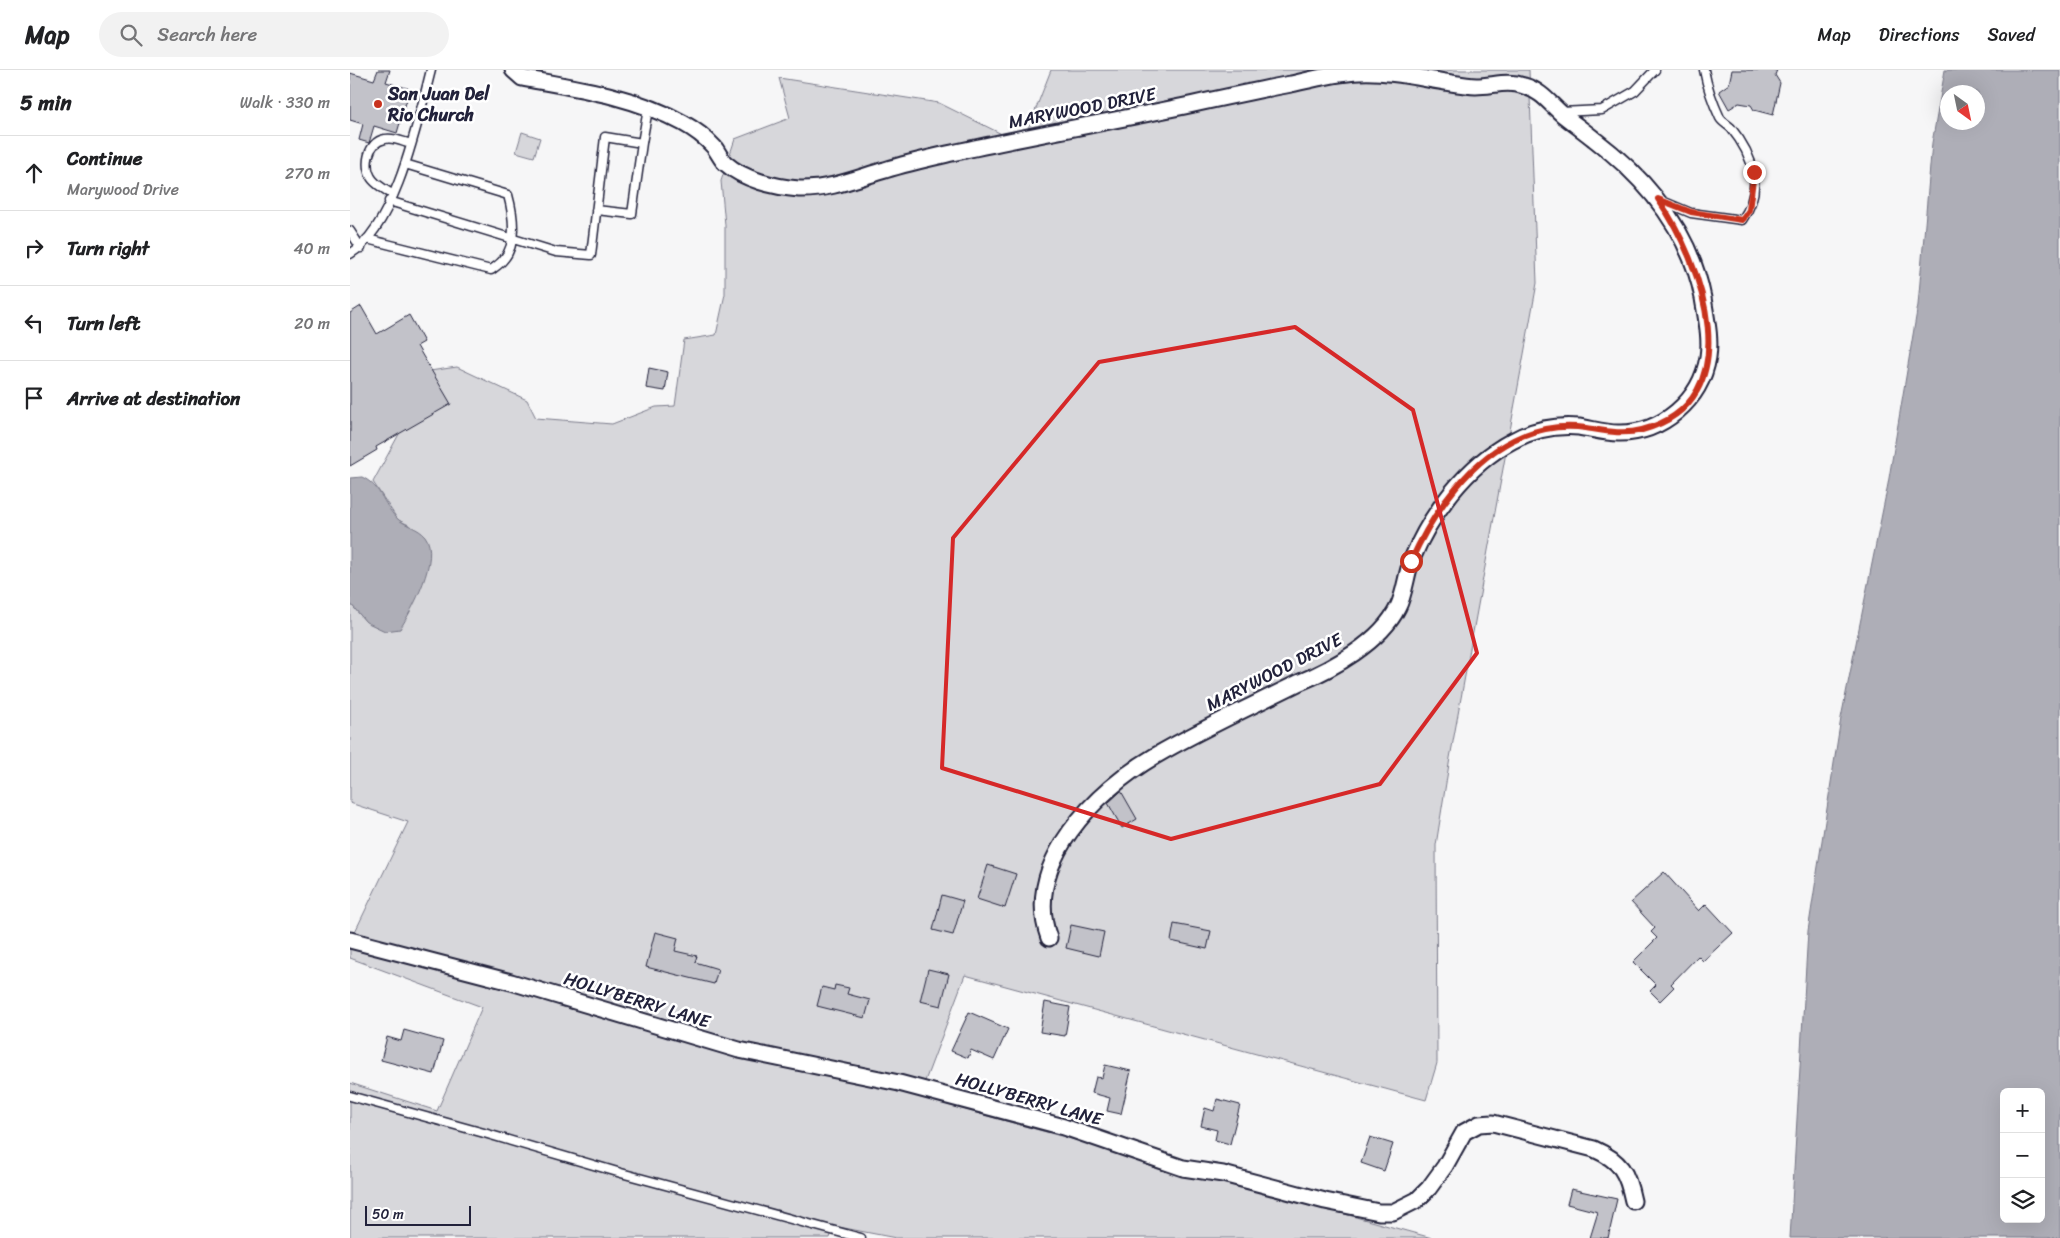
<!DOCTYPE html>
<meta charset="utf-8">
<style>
:root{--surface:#fff;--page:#f2f2f2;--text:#202124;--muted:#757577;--line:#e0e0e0}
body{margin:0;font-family:Sriracha,sans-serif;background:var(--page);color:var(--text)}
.controls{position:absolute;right:15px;bottom:15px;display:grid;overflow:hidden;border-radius:8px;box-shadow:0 5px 20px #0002}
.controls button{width:45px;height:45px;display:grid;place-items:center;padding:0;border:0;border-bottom:1px solid var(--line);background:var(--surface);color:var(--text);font:25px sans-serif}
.compass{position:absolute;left:1590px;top:15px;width:45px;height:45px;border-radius:50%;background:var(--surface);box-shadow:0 5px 20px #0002;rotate:147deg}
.scale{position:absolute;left:15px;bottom:12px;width:106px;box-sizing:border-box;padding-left:5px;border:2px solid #22223b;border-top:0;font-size:14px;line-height:18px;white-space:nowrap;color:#22223b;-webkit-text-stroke:4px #fff;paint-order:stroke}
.stop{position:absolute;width:15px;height:15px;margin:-11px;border:4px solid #c8321e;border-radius:50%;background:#fff}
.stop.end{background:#c8321e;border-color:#fff;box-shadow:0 1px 5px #0008}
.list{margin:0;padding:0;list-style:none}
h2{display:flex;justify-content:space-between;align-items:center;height:65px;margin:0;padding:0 20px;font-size:21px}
h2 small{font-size:16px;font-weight:400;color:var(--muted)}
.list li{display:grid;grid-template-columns:32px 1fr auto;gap:15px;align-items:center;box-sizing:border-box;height:75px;padding:0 20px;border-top:1px solid var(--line)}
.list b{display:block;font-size:19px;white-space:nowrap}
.list p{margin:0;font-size:16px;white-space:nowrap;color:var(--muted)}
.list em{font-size:16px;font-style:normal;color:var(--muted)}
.icon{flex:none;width:28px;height:28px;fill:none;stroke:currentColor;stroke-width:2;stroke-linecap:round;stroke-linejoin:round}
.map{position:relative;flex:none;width:1710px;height:1168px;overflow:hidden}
header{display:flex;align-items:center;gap:30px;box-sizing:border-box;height:70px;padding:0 25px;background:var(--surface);border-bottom:1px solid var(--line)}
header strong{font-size:24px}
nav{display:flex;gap:28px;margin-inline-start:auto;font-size:18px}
.search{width:350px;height:45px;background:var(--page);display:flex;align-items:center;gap:12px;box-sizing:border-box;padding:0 18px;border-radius:28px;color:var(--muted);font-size:19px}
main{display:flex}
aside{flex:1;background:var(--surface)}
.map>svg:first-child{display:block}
</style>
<header>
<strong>Map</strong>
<div class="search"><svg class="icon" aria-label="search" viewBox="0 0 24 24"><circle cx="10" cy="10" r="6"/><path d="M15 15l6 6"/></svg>Search here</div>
<nav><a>Map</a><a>Directions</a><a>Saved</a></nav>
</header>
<main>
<aside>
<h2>5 min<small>Walk · 330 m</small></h2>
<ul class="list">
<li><svg class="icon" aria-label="ahead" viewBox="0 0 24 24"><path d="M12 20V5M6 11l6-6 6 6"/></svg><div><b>Continue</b><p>Marywood Drive</p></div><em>270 m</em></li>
<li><svg class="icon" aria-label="right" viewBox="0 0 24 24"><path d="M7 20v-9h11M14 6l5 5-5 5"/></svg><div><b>Turn right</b></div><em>40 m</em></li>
<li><svg class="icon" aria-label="left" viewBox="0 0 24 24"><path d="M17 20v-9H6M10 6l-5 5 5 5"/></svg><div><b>Turn left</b></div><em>20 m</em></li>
<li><svg class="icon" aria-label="arrive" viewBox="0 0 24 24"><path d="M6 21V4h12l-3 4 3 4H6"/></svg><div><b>Arrive at destination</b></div></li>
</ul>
</aside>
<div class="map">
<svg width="1710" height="1168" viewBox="0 0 1710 1168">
<rect width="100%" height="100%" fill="#f6f6f7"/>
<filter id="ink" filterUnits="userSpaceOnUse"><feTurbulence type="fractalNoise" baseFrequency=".02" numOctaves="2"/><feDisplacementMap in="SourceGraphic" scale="10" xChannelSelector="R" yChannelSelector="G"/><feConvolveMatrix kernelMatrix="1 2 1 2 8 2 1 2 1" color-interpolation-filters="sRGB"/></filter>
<g filter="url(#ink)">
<!-- green -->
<path fill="#d7d7db" stroke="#7c7c8b" d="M 701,0 L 1179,0 L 1187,213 L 1100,688 L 1086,775 L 1087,993 L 1076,1030 L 615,905 L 569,1027 L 1082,1168 L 546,1168 L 484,1156 L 480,1168 L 0,1168 L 0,1013 L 87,1041 L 132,937 L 0,888 L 0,872 L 58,752 L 0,733 L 0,533 L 16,552 L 59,455 L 48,450 L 23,412 L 55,353 L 66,303 L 107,297 L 177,330 L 186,348 L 262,354 L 306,337 L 325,336 L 334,270 L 366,265 L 375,224 L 375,155 L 371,111 L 385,69 L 440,48 L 429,8 L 589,33 L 672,74 Z
M 172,62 L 190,68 L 184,87 L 166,82 Z"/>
<!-- water -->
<path fill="#aeaeb7" stroke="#767685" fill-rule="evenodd" d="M 1595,0 L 1710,0 L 1710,1168 L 1440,1168 L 1458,861 L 1491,648 L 1538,414 L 1568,235 L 1582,73 ZM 1598,22 L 1628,22 L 1628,52 L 1598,52 ZM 1654,1022 L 1691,1022 L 1691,1149 L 1654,1149 Z
M 12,407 C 33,417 33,437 49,450 C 57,456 68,458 75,466 C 91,487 62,540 50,559 L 35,561 L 16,552 L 0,533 L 0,408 Z"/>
<!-- building -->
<path fill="#c2c2c9" stroke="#22223b" d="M 28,0 L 40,0 L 36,12 L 60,19 L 47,63 L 24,56 L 19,73 L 9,70 L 13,54 L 0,50 L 0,3 L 24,10 Z
M 1382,0 L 1427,0 L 1425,5 L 1430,13 L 1423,45 L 1404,40 L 1401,35 L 1389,33 L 1379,39 L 1369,21 L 1379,14 Z
M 11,236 L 27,264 L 59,245 L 74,272 L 67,276 L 101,334 L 26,377 L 27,380 L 0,396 L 0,243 Z
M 299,298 L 318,302 L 315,321 L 296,318 Z
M 771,721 L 787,749 L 772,758 L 758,733 Z
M 638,795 L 666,804 L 655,838 L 627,829 Z
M 1314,802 L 1349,841 L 1356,834 L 1383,863 L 1353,891 L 1348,886 L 1321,914 L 1324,917 L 1310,931 L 1300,921 L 1306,915 L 1283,892 L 1307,868 L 1301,862 L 1305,858 L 1281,832 Z
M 592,825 L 613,831 L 603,865 L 583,860 Z
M 824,854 L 861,861 L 857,879 L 821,871 Z
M 721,855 L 754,862 L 749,886 L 716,878 Z
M 305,862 L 328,868 L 325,881 L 347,886 L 345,892 L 368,899 L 364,914 L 296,897 Z
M 578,899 L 599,904 L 591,936 L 570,931 Z
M 485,915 L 499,918 L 497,924 L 520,930 L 515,948 L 467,936 L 472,917 L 484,920 Z
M 695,932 L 720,937 L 715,966 L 690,962 Z
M 619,942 L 658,959 L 644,990 L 621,980 L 618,988 L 601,981 Z
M 54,960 L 93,971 L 84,1004 L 31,990 L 37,967 L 51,971 Z
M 755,995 L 781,1001 L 771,1044 L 757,1041 L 760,1028 L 742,1023 L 746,1007 L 752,1008 Z
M 867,1029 L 890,1035 L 880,1074 L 865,1070 L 867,1060 L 851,1056 L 855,1038 L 864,1041 Z
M 1020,1067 L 1043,1074 L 1034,1101 L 1011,1093 Z
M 1221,1119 L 1267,1129 L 1258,1168 L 1240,1168 L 1248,1142 L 1217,1134 Z"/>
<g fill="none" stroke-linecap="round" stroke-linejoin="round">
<!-- service casing -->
<g stroke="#22223b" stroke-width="11">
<path id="service" d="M 1211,42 L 1252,40 L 1285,21 L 1305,0
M 42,124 C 36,120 28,116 23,110 C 13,98 17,72 35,69 C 44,67 53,72 61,74
M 1310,130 L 1341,143 L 1392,150 C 1414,119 1404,86 1381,58 C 1377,54 1372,52 1370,48 C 1363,33 1357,16 1354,0
M 39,131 L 206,182 L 241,185 L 255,67 L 292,73 L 298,39
M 246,140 L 282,144 L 292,73
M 0,161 L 11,178
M 17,169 L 141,200 C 145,197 150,194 153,190 C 168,174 163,143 158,125 L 55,94
M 0,184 C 46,157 68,50 81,0
M 0,1026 L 134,1063 L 271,1103 L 511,1168"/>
</g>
<!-- minor casing -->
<g stroke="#22223b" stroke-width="19">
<path id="minor" d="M 163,0 L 172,8 C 226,18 284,26 333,53 C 344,59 355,67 364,77 C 368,82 371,89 375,93 C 394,110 425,117 449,119 C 479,120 507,108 535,100 C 557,93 580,88 602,83 C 682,65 764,51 844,34 C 876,27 908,20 941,14 C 963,9 986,3 1009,2 C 1048,0 1086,13 1126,16 C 1143,16 1157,10 1174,16 C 1192,21 1200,34 1213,45 C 1223,53 1234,61 1244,69 C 1298,110 1340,161 1353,228 C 1356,247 1361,268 1358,287 C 1351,330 1312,364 1268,363 C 1255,363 1242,359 1229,357 C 1206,355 1182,360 1162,371 C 1117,395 1081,443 1062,489 C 1056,504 1055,523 1048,537 C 1031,572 982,599 948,613 C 900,637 851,659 805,686 C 747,720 672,793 699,868
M 0,870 L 161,912 L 389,980 L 549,1013 L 714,1057 L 833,1098 L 873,1104 L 975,1131 L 1029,1142 L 1043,1142 L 1067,1130 L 1079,1118 L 1095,1096 L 1114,1062 L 1129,1054 L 1143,1053 L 1244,1079 C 1271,1091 1277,1102 1283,1131"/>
</g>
<!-- service -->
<use href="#service" stroke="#fff" stroke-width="8"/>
<!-- minor -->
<use href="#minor" stroke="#fff" stroke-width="15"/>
</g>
</g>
<g fill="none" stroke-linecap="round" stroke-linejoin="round" filter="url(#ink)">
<!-- route -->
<path stroke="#c8321e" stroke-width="6" d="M 1061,491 C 1083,442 1121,387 1172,366 C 1192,358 1215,355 1236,358 C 1255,361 1273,365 1292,360 C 1402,331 1352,192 1308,129 L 1341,142 L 1392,150 L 1399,140 L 1404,102"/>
</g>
<!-- marked area -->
<path fill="none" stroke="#d62828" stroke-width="4" stroke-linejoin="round" d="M 945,257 L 1063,340 L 1127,583 L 1030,714 L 821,769 L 592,698 L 603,468 L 749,292 Z"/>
<!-- markers -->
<circle fill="#c8321e" stroke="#fff" stroke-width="2" cx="28" cy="34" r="5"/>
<g text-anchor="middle" stroke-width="5" stroke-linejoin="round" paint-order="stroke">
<!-- poi labels -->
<g font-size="18" font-weight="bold" fill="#22223b" stroke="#fff" text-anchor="start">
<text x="38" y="30">San Juan Del<tspan x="38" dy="21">Rio Church</tspan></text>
</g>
<!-- street labels -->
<g font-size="18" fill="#22223b" stroke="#fff">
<text transform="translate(732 38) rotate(-11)" y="6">MARYWOOD DRIVE</text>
<text transform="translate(924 602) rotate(-27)" y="6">MARYWOOD DRIVE</text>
<text transform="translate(287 930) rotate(17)" y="6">HOLLYBERRY LANE</text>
<text transform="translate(679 1029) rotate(16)" y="6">HOLLYBERRY LANE</text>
</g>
</g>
</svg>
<div class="controls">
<button>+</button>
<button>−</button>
<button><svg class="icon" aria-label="layers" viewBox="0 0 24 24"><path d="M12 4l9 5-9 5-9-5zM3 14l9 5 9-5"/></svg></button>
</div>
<svg class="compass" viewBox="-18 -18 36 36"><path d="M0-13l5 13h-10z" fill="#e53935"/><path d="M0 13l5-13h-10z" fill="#757577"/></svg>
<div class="scale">50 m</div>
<div class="stop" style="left:1061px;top:491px"></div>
<div class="stop end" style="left:1404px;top:102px"></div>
</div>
</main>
